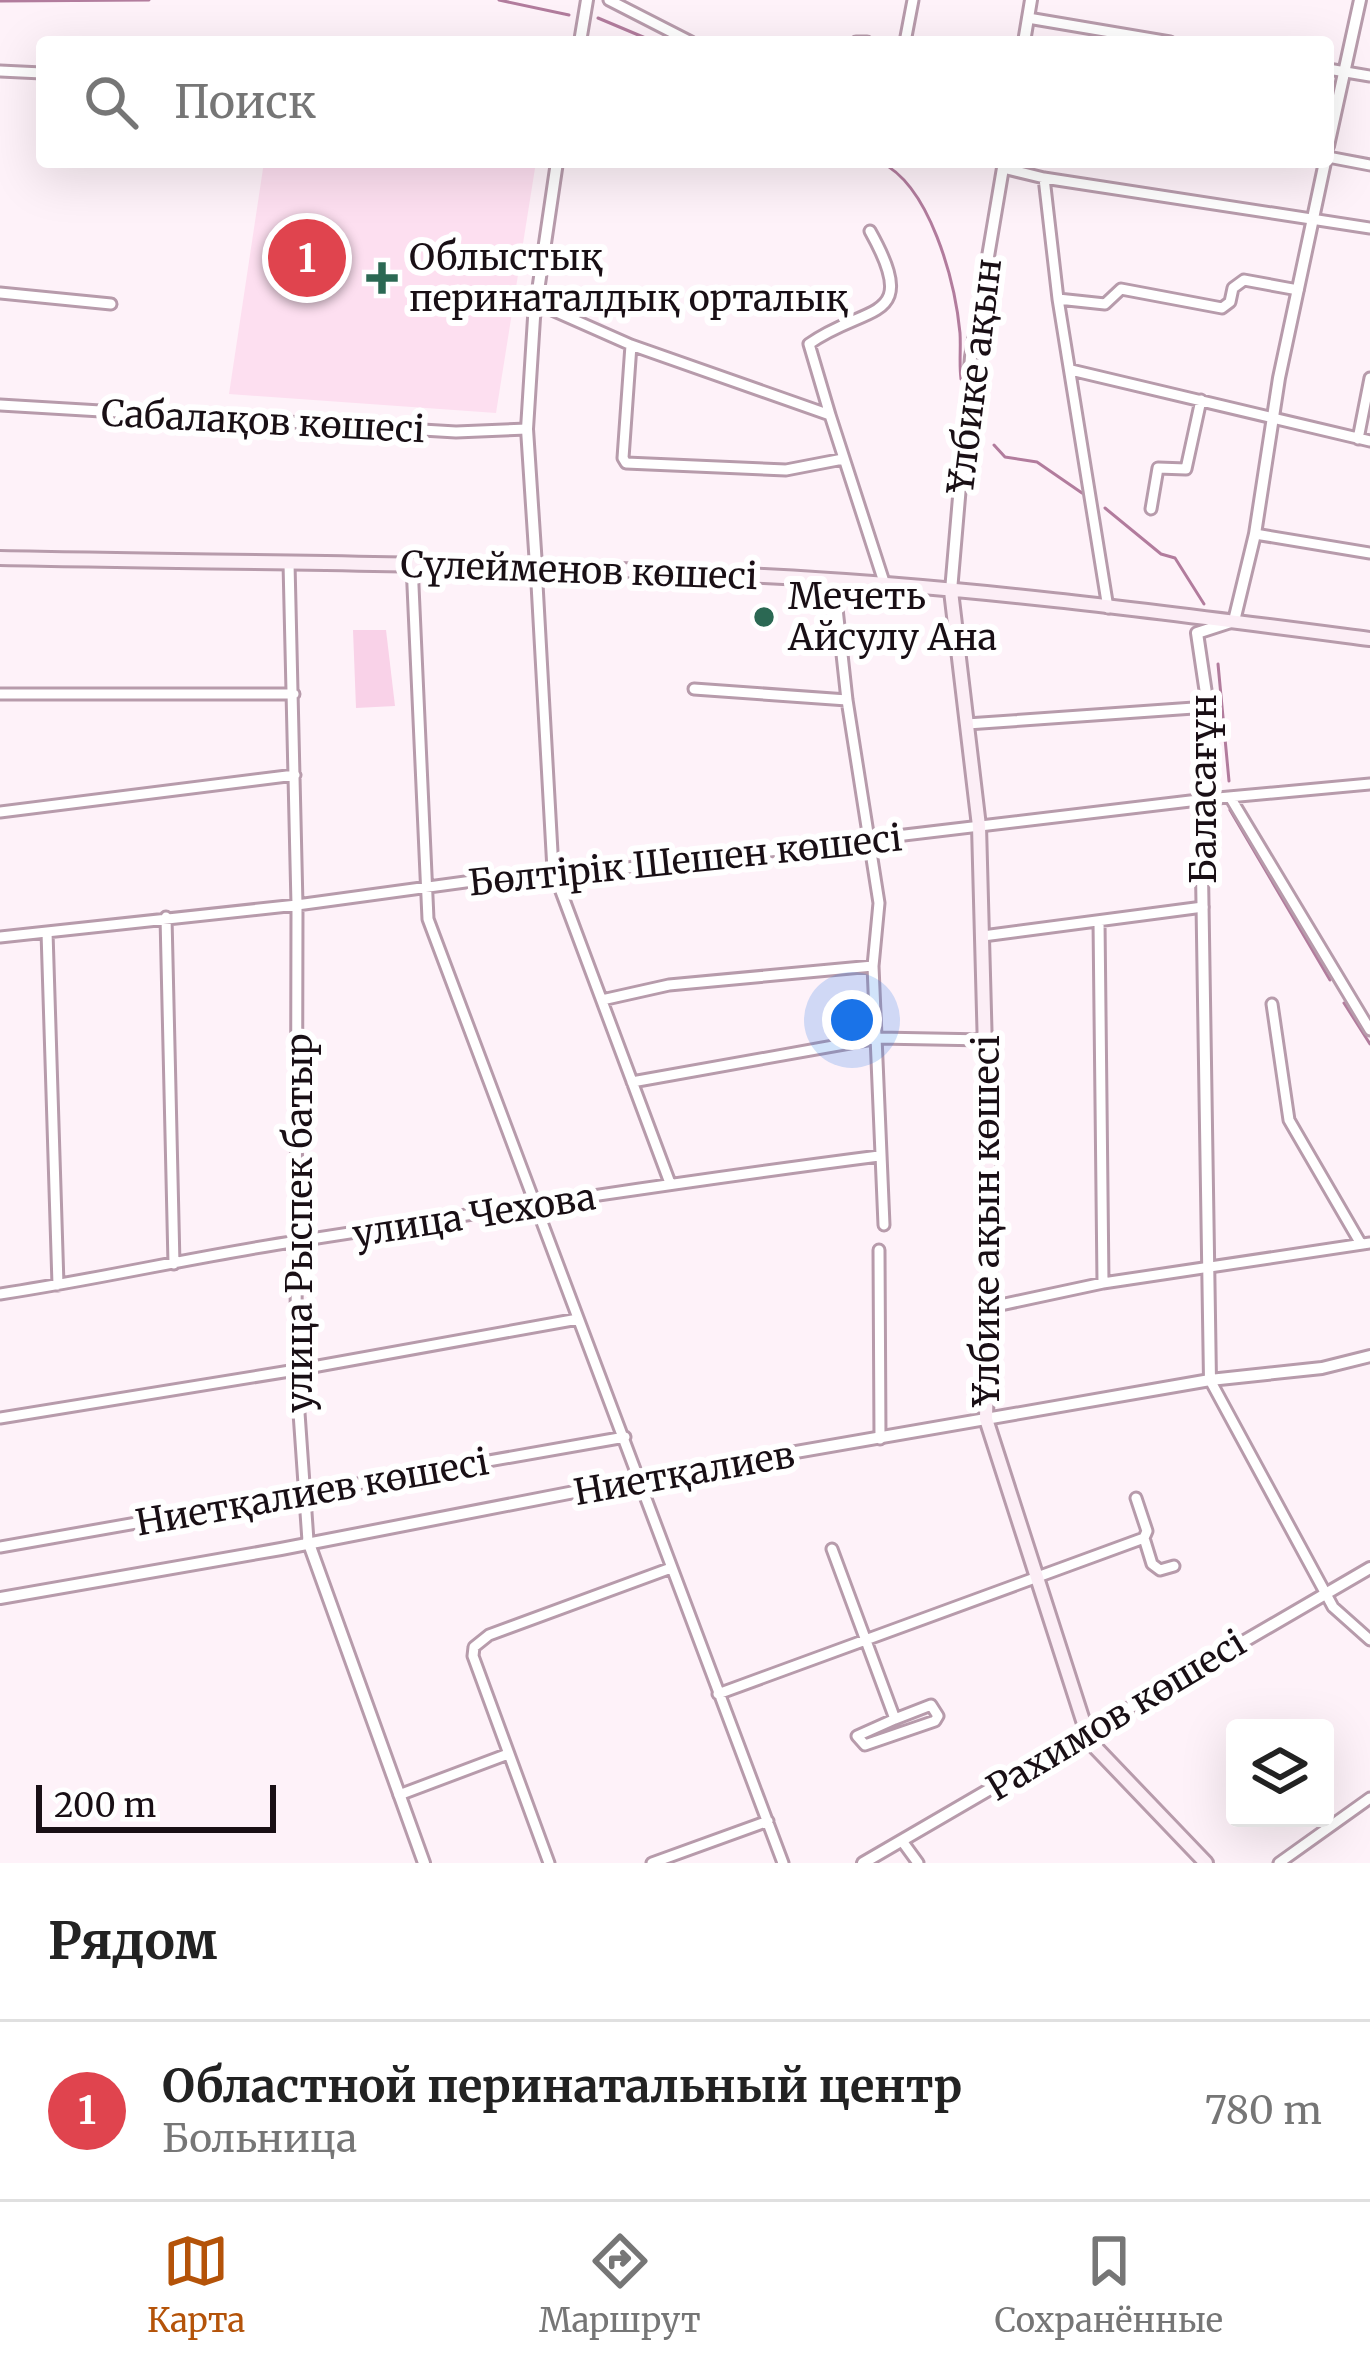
<!DOCTYPE html>
<html lang="ru">
<meta charset="utf-8">
<style>
:root{--surface:#fff;--page:#f6f6f6;--text:#222;--muted:#767676;--line:#e0e0e0;--accent:#b45309}
body{margin:0;font-family:Merriweather,serif;background:var(--page);color:var(--text)}
.controls{position:absolute;right:36px;bottom:36px;display:grid;overflow:hidden;border-radius:12px;box-shadow:0 12px 48px #0002}
.controls button{width:108px;height:108px;display:grid;place-items:center;padding:0;border:0;border-bottom:3px solid var(--line);background:var(--surface);color:var(--text);font:60px sans-serif}
.scale{position:absolute;left:36px;bottom:30px;width:240px;box-sizing:border-box;padding-left:12px;border:6px solid #190f15;border-top:0;font-size:33px;line-height:42px;white-space:nowrap;color:#190f15;-webkit-text-stroke:9px #fff;paint-order:stroke}
.you{position:absolute;left:852px;top:1020px;width:42px;height:42px;margin:-30px;border:9px solid #fff;border-radius:50%;background:#1a73e8;box-shadow:0 0 0 18px #1a73e833}
.badge{display:grid;place-items:center;width:78px;height:78px;border-radius:50%;background:var(--accent);color:#fff;font-size:39px;font-weight:700}
.pin{position:absolute;translate:-50% -50%;border:6px solid #fff;box-shadow:0 3px 12px #0006}
.list{margin:0;padding:0;list-style:none}
h2{display:flex;justify-content:space-between;align-items:center;height:156px;margin:0;padding:0 48px;font-size:51px}
h2 small{font-size:39px;font-weight:400;color:var(--muted)}
.list li{display:grid;grid-template-columns:78px 1fr auto;gap:36px;align-items:center;box-sizing:border-box;height:180px;padding:0 48px;border-top:3px solid var(--line)}
.list b{display:block;font-size:45px;white-space:nowrap}
.list p{margin:0;font-size:39px;white-space:nowrap;color:var(--muted)}
.list em{font-size:39px;font-style:normal;color:var(--muted)}
.icon{flex:none;width:66px;height:66px;fill:none;stroke:currentColor;stroke-width:2;stroke-linecap:round;stroke-linejoin:round}
.map{position:relative;flex:none;width:1370px;height:1863px;overflow:hidden}
.search{position:absolute;background:var(--surface);box-shadow:0 12px 48px #0002;left:36px;right:36px;top:36px;height:132px;display:flex;align-items:center;gap:30px;box-sizing:border-box;padding:0 42px;border-radius:12px;color:var(--muted);font-size:45px}
.sheet{height:336px;background:var(--surface)}
nav{display:flex;justify-content:space-around;align-items:center;box-sizing:border-box;height:168px;border-top:3px solid var(--line);background:var(--surface);font-size:33px;color:var(--muted)}
nav a{display:grid;justify-items:center;gap:6px}
nav .on{color:var(--accent)}
.map>svg:first-child{display:block}
</style>
<div class="map">
<svg width="1370" height="1863" viewBox="0 0 1370 1863">
<rect width="100%" height="100%" fill="#fef2f9"/>
<!-- built -->
<path fill="#fddff0" d="M 264,162 L 536,162 L 496,413 L 229,394 Z"/>
<!-- green -->
<path fill="#f9d2e8" d="M 353,630 L 386,630 L 395,706 L 356,708 Z"/>
<g fill="none" stroke-linecap="round" stroke-linejoin="round">
<!-- stream -->
<path stroke="#b27c9d" stroke-width="3" d="M 499,0 L 569,15
M 0,1 L 149,0
M 598,18 L 655,42
M 880,162 C 930,185 955,281 960,333 C 961,348 959,364 961,379
M 994,445 L 1005,457 L 1037,462 L 1082,493
M 1105,508 L 1161,554 L 1175,558 L 1204,604
M 1218,664 L 1229,781
M 1230,810 L 1330,980
M 1344,1003 L 1370,1044"/>
<!-- minor casing -->
<g stroke="#b79bab" stroke-width="15">
<path id="minor" d="M 609,0 L 691,42
M 1028,18 L 1170,42
M 856,42 L 867,42
M 905,42 L 913,0
M 1328,69 L 1370,76
M 0,71 L 42,73
M 1328,157 L 1370,165
M 1003,168 L 1044,178 L 1370,228
M 1044,178 L 1058,299 L 1108,608
M 0,293 L 111,304
M 1058,299 L 1105,304 L 1121,289 L 1222,308 L 1230,302 L 1233,288 L 1244,280 L 1298,290
M 536,303 L 631,345 L 830,415 L 885,585
M 631,345 L 623,458 L 626,463 L 786,470 L 843,459
M 1071,370 L 1370,441
M 0,405 L 456,432 L 527,429
M 830,415 L 809,344 C 866,303 922,324 870,231
M 1358,439 L 1370,378
M 1151,509 L 1158,468 L 1186,469 L 1201,400
M 1255,534 L 1370,553
M 289,563 L 297,905 L 296,1370 L 308,1541
M 412,564 L 428,919 L 783,1863
M 536,566 L 553,870 L 670,1183
M 834,581 L 847,700 L 879,903 L 873,966 L 884,1225
M 694,689 L 847,700
M 0,694 L 294,694
M 967,724 L 1208,707
M 1230,797 L 1370,1030
M 0,812 L 295,775
M 166,917 L 174,1264
M 1099,921 L 1103,1283
M 47,932 L 58,1285
M 983,936 L 1203,907
M 0,937 L 297,905 L 553,870 L 610,870 L 1207,799 L 1370,784
M 602,1000 L 669,985 L 873,966
M 1272,1004 L 1289,1120 L 1361,1244
M 632,1082 L 878,1038 L 986,1040
M 879,1250 L 880,1439
M 0,1294 C 100,1279 198,1256 298,1241 C 491,1211 685,1181 879,1156
M 991,1307 L 1103,1283 L 1370,1243
M 1210,1380 L 1333,1607 L 1370,1640
M 0,1418 L 296,1370 L 578,1319
M 1144,1538 L 1152,1564 L 1160,1570 L 1174,1566
M 0,1547 L 625,1437
M 832,1549 L 895,1719 L 857,1736 L 865,1745 L 935,1721 L 938,1716 L 931,1705 L 895,1719
M 718,1694 L 1144,1538 L 1147,1531 L 1136,1498
M 399,1795 L 508,1754
M 902,1841 L 918,1863
M 549,1863 L 473,1656 L 474,1647 L 489,1635 L 671,1568
M 652,1863 L 768,1821
M 1279,1863 L 1370,1798"/>
</g>
<!-- tertiary casing -->
<g stroke="#b79bab" stroke-width="16">
<path id="tertiary" d="M 580,42 L 587,0
M 1024,42 L 1031,0
M 1328,146 L 1360,0
M 536,566 L 527,429 L 534,318 L 557,162
M 951,591 L 971,357 L 1004,162
M 1210,1380 L 1201,809 L 1207,799 L 1208,707 L 1197,633 L 1234,621 L 1255,534 L 1279,378 L 1325,162
M 308,1541 L 424,1863
M 0,1598 L 281,1549 L 641,1479 L 1210,1380 L 1322,1368 L 1370,1356
M 863,1863 L 1370,1568"/>
</g>
<!-- secondary casing -->
<g stroke="#b79bab" stroke-width="18">
<path id="secondary" d="M 0,558 C 255,563 509,563 764,576 C 966,586 1169,613 1370,639
M 951,591 L 979,826 L 990,1236 L 986,1419 L 1087,1733 L 1096,1748 L 1206,1863"/>
</g>
<!-- minor -->
<use href="#minor" stroke="#fff" stroke-width="9"/>
<!-- tertiary -->
<use href="#tertiary" stroke="#fff" stroke-width="10"/>
<!-- secondary -->
<use href="#secondary" stroke="#fceef6" stroke-width="12"/>
</g>
<!-- markers -->
<g fill="#2b6853" stroke="#fff" stroke-width="4.5">
<path d="M376 260h12v12h12v12h-12v12h-12v-12h-12v-12h12z"/>
<circle cx="764" cy="617" r="12"/>
</g>
<g text-anchor="middle" stroke-width="12" stroke-linejoin="round" paint-order="stroke">
<!-- poi labels -->
<g font-size="36" fill="#190f15" stroke="#fff" text-anchor="start">
<text x="409" y="270">Облыстық<tspan x="409" dy="41">перинаталдық орталық</tspan></text>
<text x="788" y="609">Мечеть<tspan x="788" dy="41">Айсулу Ана</tspan></text>
</g>
<!-- street labels -->
<g font-size="36" fill="#190f15" stroke="#fff">
<text transform="translate(974 376) rotate(-83)" y="13">Ұлбике ақын</text>
<text transform="translate(263 421) rotate(3)" y="13">Сабалақов көшесі</text>
<text transform="translate(579 570) rotate(2)" y="13">Сүлейменов көшесі</text>
<text transform="translate(1203 789) rotate(-90)" y="13">Баласағұн</text>
<text transform="translate(685 860) rotate(-6)" y="13">Бөлтірік Шешен көшесі</text>
<text transform="translate(474 1215) rotate(-9)" y="13">улица Чехова</text>
<text transform="translate(986 1221) rotate(-90)" y="13">Ұлбике ақын көшесі</text>
<text transform="translate(299 1223) rotate(-90)" y="13">улица Рыспек батыр</text>
<text transform="translate(684 1473) rotate(-10)" y="13">Ниетқалиев</text>
<text transform="translate(312 1492) rotate(-10)" y="13">Ниетқалиев көшесі</text>
<text transform="translate(1116 1715) rotate(-31)" y="13">Рахимов көшесі</text>
</g>
</g>
</svg>
<div class="controls">
<button><svg class="icon" aria-label="layers" viewBox="0 0 24 24"><path d="M12 4l9 5-9 5-9-5zM3 14l9 5 9-5"/></svg></button>
</div>
<div class="scale">200 m</div>
<div class="you"></div>
<div class="pin badge" style="left:307px;top:258px;background:#e0444e">1</div>
<div class="search"><svg class="icon" aria-label="search" viewBox="0 0 24 24"><circle cx="10" cy="10" r="6"/><path d="M15 15l6 6"/></svg>Поиск</div>
</div>
<section class="sheet">
<h2>Рядом<small></small></h2>
<ul class="list">
<li><span class="badge" style="background:#e0444e">1</span><div><b>Областной перинатальный центр</b><p>Больница</p></div><em>780 m</em></li>
</ul>
</section>
<nav>
<a class="on"><svg class="icon" aria-label="map" viewBox="0 0 24 24"><path d="M3 6l6-2 6 2 6-2v14l-6 2-6-2-6 2zM9 4v14M15 6v14"/></svg>Карта</a>
<a><svg class="icon" aria-label="directions" viewBox="0 0 24 24"><path d="M12 3l9 9-9 9-9-9zM9 14v-3h6M13 9l2 2-2 2"/></svg>Маршрут</a>
<a><svg class="icon" aria-label="saved" viewBox="0 0 24 24"><path d="M7 4h10v16l-5-4-5 4z"/></svg>Сохранённые</a>
</nav>
